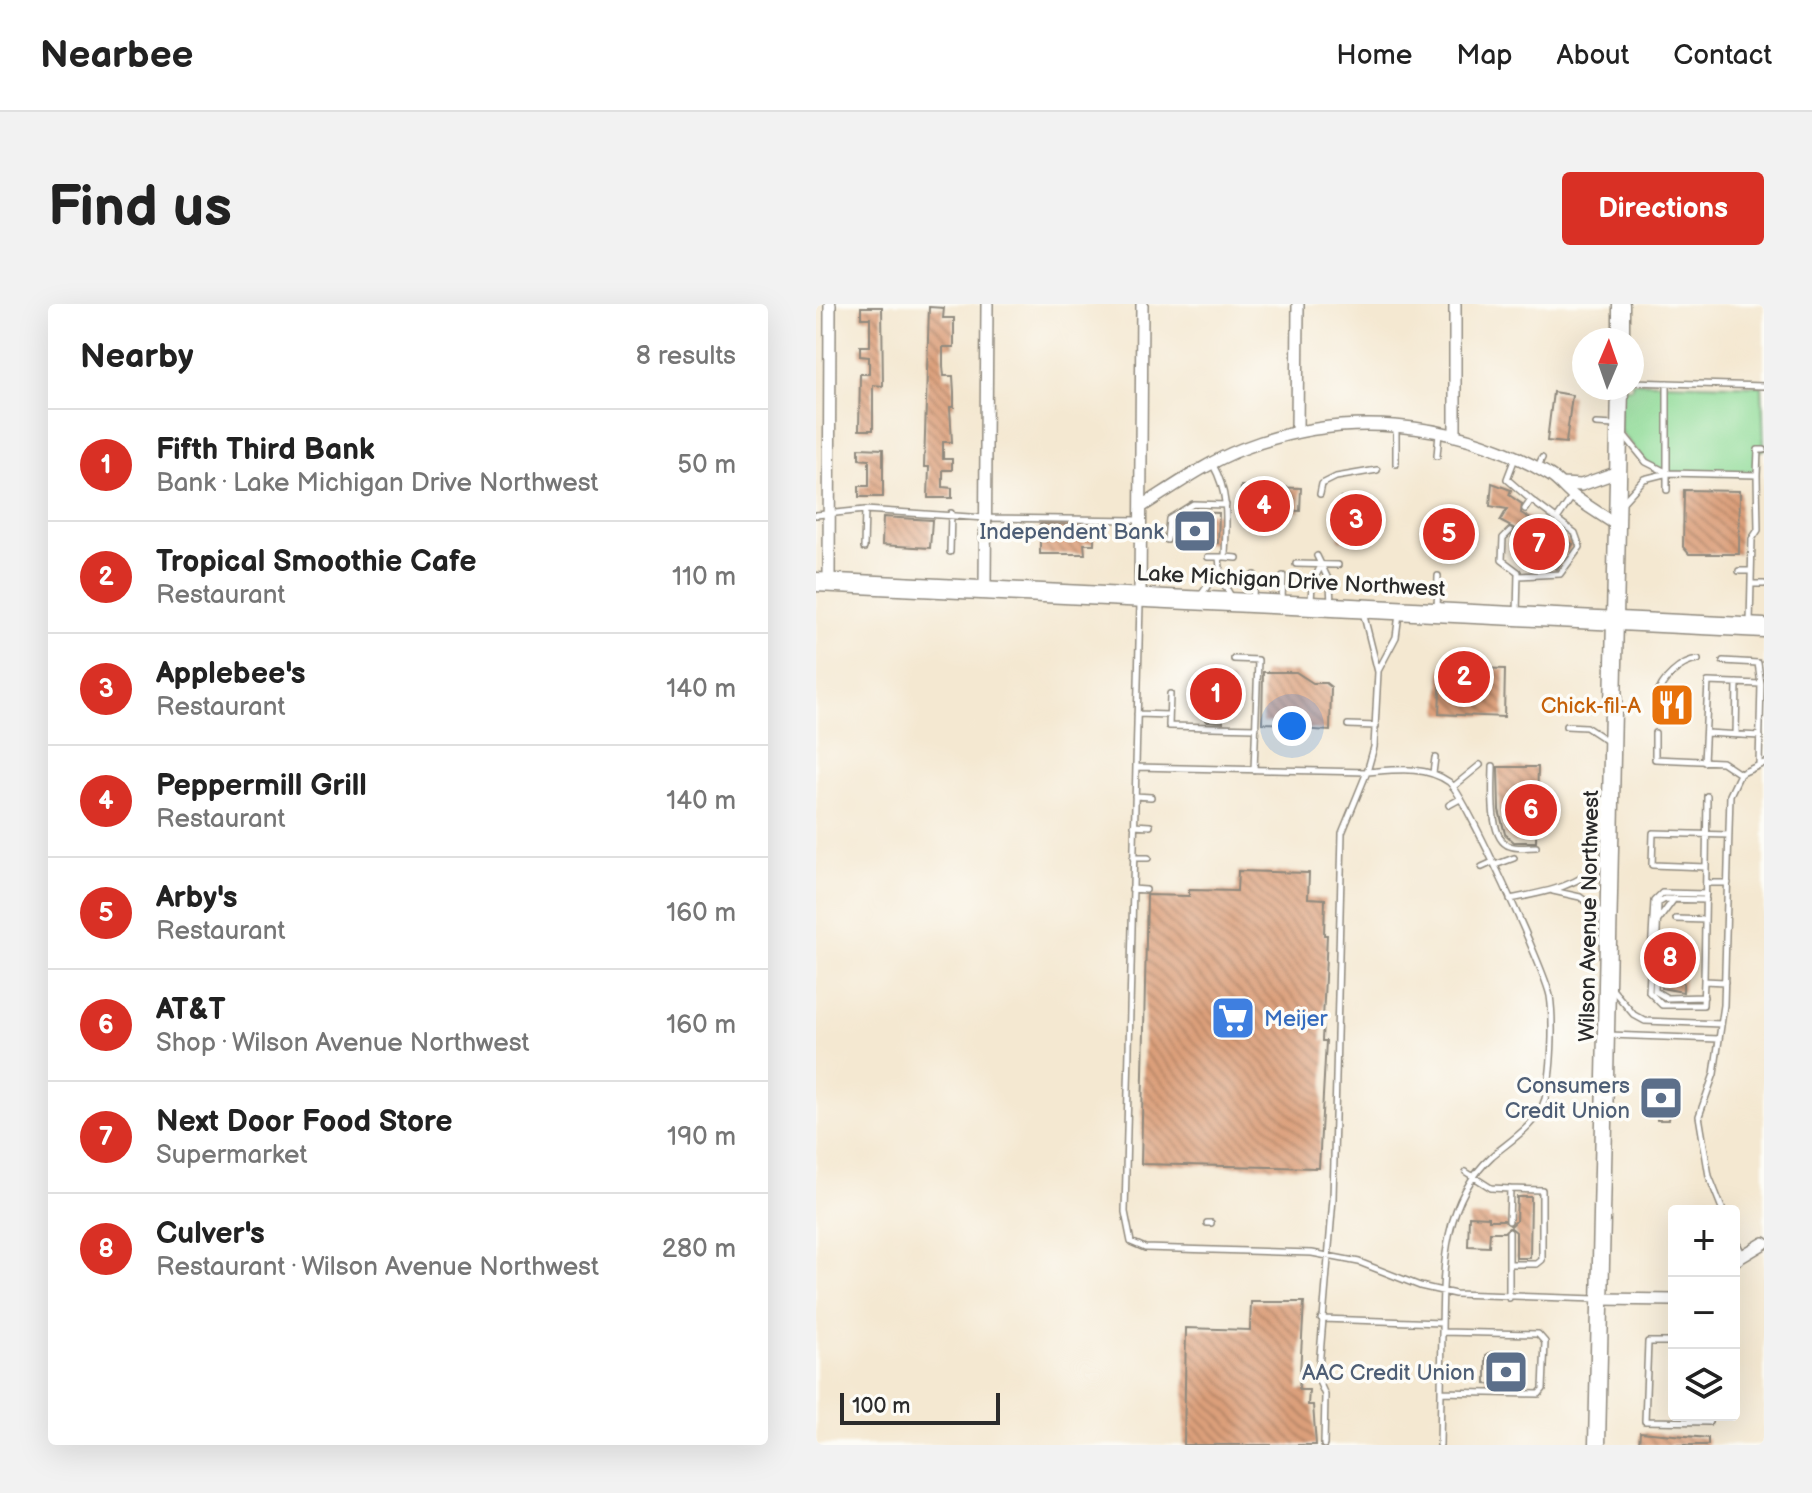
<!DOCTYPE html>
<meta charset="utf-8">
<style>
:root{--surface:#fff;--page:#f2f2f2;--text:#222;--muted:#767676;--line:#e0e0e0;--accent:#d93025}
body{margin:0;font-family:"Balsamiq Sans",sans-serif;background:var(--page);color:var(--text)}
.controls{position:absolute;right:24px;bottom:24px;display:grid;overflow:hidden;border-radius:8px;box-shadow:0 8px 32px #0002}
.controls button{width:72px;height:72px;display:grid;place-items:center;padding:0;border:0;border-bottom:2px solid var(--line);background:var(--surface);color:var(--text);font:40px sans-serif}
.compass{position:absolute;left:756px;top:24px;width:72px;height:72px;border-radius:50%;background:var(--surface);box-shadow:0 8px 32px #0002;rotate:2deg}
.scale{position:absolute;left:24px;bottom:20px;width:160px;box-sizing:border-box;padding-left:8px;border:4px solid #2b2b2b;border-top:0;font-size:22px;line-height:28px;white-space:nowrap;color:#2b2b2b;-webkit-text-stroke:6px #fdfcf7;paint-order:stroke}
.you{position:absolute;left:476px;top:422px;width:28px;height:28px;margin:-20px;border:6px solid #fff;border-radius:50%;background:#1a73e8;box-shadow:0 0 0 12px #1a73e833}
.badge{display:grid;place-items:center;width:52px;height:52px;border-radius:50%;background:var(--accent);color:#fff;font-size:26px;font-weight:700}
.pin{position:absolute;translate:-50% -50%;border:4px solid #fff;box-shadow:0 2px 8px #0006}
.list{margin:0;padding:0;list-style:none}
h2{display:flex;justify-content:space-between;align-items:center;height:104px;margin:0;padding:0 32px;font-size:34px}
h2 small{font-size:26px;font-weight:400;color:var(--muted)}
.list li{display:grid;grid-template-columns:52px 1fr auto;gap:24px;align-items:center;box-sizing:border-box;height:112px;padding:0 32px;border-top:2px solid var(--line)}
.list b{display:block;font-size:30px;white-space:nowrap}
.list p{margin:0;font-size:26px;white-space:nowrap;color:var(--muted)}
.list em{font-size:26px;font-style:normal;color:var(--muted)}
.icon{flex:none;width:44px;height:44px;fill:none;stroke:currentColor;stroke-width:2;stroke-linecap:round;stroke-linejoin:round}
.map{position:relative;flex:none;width:948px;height:1141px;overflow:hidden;border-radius:8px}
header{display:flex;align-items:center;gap:48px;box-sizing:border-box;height:112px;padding:0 40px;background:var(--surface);border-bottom:2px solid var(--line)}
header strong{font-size:38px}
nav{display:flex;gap:44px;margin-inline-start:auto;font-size:28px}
.intro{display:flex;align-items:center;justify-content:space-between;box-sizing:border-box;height:192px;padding:0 48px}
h1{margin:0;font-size:56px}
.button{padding:20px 36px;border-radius:8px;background:var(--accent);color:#fff;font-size:28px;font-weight:700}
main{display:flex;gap:48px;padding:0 48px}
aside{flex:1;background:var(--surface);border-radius:8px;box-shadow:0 8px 32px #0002}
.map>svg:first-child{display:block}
</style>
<header>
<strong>Nearbee</strong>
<nav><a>Home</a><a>Map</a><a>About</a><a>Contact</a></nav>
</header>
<div class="intro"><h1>Find us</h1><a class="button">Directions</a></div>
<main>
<aside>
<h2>Nearby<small>8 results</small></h2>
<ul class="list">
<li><span class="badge">1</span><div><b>Fifth Third Bank</b><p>Bank · Lake Michigan Drive Northwest</p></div><em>50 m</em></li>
<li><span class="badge">2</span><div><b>Tropical Smoothie Cafe</b><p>Restaurant</p></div><em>110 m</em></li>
<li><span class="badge">3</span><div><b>Applebee's</b><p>Restaurant</p></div><em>140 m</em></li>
<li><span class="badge">4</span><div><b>Peppermill Grill</b><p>Restaurant</p></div><em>140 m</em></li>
<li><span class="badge">5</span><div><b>Arby's</b><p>Restaurant</p></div><em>160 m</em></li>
<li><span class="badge">6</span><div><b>AT&amp;T</b><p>Shop · Wilson Avenue Northwest</p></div><em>160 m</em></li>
<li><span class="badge">7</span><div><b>Next Door Food Store</b><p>Supermarket</p></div><em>190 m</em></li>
<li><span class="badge">8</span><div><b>Culver's</b><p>Restaurant · Wilson Avenue Northwest</p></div><em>280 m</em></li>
</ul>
</aside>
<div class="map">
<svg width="948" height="1141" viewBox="0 0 948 1141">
<defs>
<pattern id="building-back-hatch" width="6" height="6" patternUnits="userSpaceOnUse" patternTransform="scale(2)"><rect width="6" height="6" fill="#db9f7a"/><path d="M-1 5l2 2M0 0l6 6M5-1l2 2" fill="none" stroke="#b28264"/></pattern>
</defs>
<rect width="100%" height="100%" fill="#fdfcf7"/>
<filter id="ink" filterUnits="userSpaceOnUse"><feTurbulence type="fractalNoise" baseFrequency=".0125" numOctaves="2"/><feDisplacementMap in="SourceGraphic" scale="16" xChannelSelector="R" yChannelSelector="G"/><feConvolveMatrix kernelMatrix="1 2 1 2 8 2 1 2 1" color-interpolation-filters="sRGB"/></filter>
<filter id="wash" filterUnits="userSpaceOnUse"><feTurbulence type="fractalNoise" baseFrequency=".006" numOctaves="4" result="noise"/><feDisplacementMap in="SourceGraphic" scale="32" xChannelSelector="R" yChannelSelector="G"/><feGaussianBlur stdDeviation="1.8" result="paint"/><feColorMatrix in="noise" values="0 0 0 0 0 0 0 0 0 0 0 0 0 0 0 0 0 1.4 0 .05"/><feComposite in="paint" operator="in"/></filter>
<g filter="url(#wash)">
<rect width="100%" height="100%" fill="#f4e8d1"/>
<!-- green -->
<path fill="#90db98" stroke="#5e8362" stroke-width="2" d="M 816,78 L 946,82 L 948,146 L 942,147 L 941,171 L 852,169 L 830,158 L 804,127 L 804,84 L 816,84 Z"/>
<g id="blocks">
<!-- building -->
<path fill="url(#building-back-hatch)" d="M 45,3 L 66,3 L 67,82 L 57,81 L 57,126 L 43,126 L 44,70 L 53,70 L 53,53 L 44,52 L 44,42 L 54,42 L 54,14 L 45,14 Z
M 113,3 L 128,4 L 127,14 L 138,14 L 138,43 L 127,43 L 127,62 L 128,72 L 137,72 L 138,88 L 138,103 L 134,103 L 136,138 L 127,138 L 127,155 L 136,155 L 136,166 L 127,166 L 127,183 L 136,184 L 136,194 L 112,194 L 113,163 L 108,163 Z
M 737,88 L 756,91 L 750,139 L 731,137 Z
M 43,144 L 67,145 L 67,193 L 43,193 L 43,182 L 53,182 L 53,156 L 43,155 Z
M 676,179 L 695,186 L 693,191 L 706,200 L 705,209 L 757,240 L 741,265 L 726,259 L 724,263 L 702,249 L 708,240 L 696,233 L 699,225 L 684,217 L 691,205 L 674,202 Z
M 425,182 L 485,184 L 484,207 L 462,206 L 462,214 L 423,213 Z
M 868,186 L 924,187 L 923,250 L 873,250 L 867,243 Z
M 525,193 L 557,196 L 555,238 L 523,236 Z
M 374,208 L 403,209 L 402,239 L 372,241 L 372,238 L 356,237 L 358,218 L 374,217 Z
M 67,213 L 116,216 L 114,244 L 66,241 Z
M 626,214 L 642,215 L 641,250 L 625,250 Z
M 224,220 L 278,221 L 278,240 L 268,240 L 269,250 L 224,250 Z
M 625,363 L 689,365 L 688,413 L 623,410 Z
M 447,368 L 480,368 L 497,379 L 510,379 L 515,383 L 514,427 L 483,425 L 483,420 L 446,419 Z
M 384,374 L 417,376 L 416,404 L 407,408 L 407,418 L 390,417 L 390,407 L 382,403 Z
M 682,463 L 722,463 L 720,538 L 698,538 L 689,530 L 683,506 Z
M 422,567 L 493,569 L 492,594 L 509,595 L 508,631 L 511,631 L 506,737 L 510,737 L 503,864 L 325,860 L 331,591 L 373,592 L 373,586 L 421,587 Z
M 846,640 L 868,640 L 867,688 L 845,684 Z
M 834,782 L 856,783 L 853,816 L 841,816 L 841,805 L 833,805 Z
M 701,893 L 715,893 L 714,954 L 700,954 L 700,928 L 694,923 L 688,928 L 674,928 L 673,943 L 652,942 L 653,912 L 673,913 L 673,916 L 688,916 L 695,922 L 700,917 Z
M 435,998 L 488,998 L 483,1086 L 493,1086 L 492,1101 L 497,1101 L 500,1141 L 368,1141 L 370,1024 L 434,1026 Z
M 675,1048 L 705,1049 L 710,1056 L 710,1084 L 670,1080 L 670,1051 Z
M 824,1128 L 892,1134 L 892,1141 L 823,1141 Z"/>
</g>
</g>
<g filter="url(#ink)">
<use href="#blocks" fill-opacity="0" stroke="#908a7e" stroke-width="2"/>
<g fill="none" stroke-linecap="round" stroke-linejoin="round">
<!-- service casing -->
<g stroke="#908a7e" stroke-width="8">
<path id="service" d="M 816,78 L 948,82
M 851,79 L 851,186
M 780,120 L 799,121
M 621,152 L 623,129
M 699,154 L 691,175 L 715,196 L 709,205
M 580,160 L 580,122
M 397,161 C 414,191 410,219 409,253 L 403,253 L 405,275 L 416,294
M 721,164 L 726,154
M 852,169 L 941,171 L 942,226 L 936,235 L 934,319
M 941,171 L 942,146 L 948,146
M 504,190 L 506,180 L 520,173 L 561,166
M 807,198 L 828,175 L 852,169 L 830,158 L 809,132
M 0,211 L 49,206 L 169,214 L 322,216
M 741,215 L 756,193
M 694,227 L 687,234 L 686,256 L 702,268 L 701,310
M 351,236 L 353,215 L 377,200 L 410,201
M 48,244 L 49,206
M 134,248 L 135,209
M 501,252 L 514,279 L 515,300
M 392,253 L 403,253
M 409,253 L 421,254
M 480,260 L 522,261
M 923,267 L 935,267
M 702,272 L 744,270 L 764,243 L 759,229 L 715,196
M 935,280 L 948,280
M 385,291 L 402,267
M 437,294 L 438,271
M 466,295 L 467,272
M 495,298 L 496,279 L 505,262
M 324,299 L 309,908 L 315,938 L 329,944 L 496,949 L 543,958 L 604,982 L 639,990 L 780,995
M 621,306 L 622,272
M 418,355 L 442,356 L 438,466
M 907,357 L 942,359 L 945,380
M 562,367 L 580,333 L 583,310
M 354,390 L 353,422 L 440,424
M 841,393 C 845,376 864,358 882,356
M 321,410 L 353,411
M 532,421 L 560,422
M 750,422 L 770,423 L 793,438
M 839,429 L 839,455 L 906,458 L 924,470
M 890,429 L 944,432
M 920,431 L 921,379
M 888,458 L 892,378 L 945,380 L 943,460
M 677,462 C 677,481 672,536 694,542 C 701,545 712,543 720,543
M 320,463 L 551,468 L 558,443 L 562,368 L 547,308
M 617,469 L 619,454
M 637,483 L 664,461
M 319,492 L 335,493
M 891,492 L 890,563 L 836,561 L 837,529 L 913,531
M 633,501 L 644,495
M 318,521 L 334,522
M 317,554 L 332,554
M 679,561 L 698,554
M 666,563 L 677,558
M 890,563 L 888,677 L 909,678
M 890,579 L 912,579
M 316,585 L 330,586
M 737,587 L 764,593 L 789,611
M 694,595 C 730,588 762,583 789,556
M 860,615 L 889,616
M 841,618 L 858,595
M 888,677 L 887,701 L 846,701 L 833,688 L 838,597 L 846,589 L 890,590
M 796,685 L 818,711 L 829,717 L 905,720
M 888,693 L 851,694 L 839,687 L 842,599 L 849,595 L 890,596
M 793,731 L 903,735
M 650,868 L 675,884 L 694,885 L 693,917
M 907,907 L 893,872 L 883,812 L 898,770 L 908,701 L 914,491 L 924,470 L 948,459
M 391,919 L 395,919
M 693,928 L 693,994
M 918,933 L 926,950
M 693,960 L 721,960 L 726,956 L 726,886 L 694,885
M 505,1015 L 626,1019
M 858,1038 L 832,1038 L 829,1117 L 893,1118 L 894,1111
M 508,1141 L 509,1091 L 502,1075 L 517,895 L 526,529 L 551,468 C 578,466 610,461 633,478 C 649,491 729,666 734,692 C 738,718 736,770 729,795 C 721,821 695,836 676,852 C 626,898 627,965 626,1028 L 722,1030 L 729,1038 L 727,1085 L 723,1090 L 625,1088 L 626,1028
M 624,1141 L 625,1088"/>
</g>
<!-- minor casing -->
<g stroke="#908a7e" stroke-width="14">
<path id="minor" d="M 481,128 L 482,0
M 639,132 L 639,0
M 746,180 L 765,181 L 802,168
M 325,203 C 357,183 390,159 426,145 C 525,106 639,115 732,170 C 743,176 750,187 760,194 C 773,203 787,212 801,221
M 13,279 L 14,0
M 169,286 L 171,0
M 324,294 L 326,0
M 918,957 L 948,939
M 785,995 L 858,996"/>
</g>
<!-- primary casing -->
<g stroke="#908a7e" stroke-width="19">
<path id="primary" d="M 805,36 L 805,0
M 781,1141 L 804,84"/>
</g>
<!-- trunk casing -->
<g stroke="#908a7e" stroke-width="21">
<path id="trunk" d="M 0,278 L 948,324"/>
</g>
<!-- service -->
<use href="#service" stroke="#fff" stroke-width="5"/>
<!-- minor -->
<use href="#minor" stroke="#fff" stroke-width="11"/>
<!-- primary -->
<use href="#primary" stroke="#fff" stroke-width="16"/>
<!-- trunk -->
<use href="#trunk" stroke="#fff" stroke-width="18"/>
</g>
</g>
<!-- icons -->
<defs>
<g id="bank-square" transform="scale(2.3)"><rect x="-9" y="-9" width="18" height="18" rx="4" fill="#5c6f8a" stroke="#fdfcf7"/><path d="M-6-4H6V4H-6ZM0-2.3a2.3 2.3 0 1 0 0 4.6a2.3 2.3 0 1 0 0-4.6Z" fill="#fff"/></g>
<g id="restaurant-square" transform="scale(2.3)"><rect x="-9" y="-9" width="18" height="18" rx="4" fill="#e8710a" stroke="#fdfcf7"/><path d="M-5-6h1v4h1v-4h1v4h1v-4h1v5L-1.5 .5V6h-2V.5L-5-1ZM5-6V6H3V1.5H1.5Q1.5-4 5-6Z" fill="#fff"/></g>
<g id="supermarket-square" transform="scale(2.3)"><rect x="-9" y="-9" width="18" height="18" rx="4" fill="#3f7fe0" stroke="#fdfcf7"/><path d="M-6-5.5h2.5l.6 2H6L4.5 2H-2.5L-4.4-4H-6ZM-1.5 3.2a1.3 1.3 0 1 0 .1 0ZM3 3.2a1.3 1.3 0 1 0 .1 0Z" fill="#fff"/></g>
</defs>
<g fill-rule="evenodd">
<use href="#bank-square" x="379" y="227"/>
<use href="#restaurant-square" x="856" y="401"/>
<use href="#supermarket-square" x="417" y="714"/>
<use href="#bank-square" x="845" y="794"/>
<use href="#bank-square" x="690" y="1068"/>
</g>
<g text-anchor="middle" stroke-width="7" stroke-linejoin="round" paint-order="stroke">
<!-- service labels -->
<g font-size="22" fill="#4e5e75" stroke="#fdfcf7" text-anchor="end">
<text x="348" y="235">Independent Bank</text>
<text x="814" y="789">Consumers<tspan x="814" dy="25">Credit Union</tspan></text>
<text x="659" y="1076">AAC Credit Union</text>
</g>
<!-- street labels -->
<g font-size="22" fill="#2b2b2b" stroke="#fdfcf7">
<text transform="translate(475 276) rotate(3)" y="8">Lake Michigan Drive Northwest</text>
<text transform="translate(772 612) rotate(-89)" y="8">Wilson Avenue Northwest</text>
</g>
<!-- food labels -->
<g font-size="22" fill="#c56008" stroke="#fdfcf7" text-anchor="end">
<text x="825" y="409">Chick-fil-A</text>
</g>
<!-- shop labels -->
<g font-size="22" fill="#366cbe" stroke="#fdfcf7" text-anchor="start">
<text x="448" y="722">Meijer</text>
</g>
</g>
</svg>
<div class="controls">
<button>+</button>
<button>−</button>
<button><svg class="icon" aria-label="layers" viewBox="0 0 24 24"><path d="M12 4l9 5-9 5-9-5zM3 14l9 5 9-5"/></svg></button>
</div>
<svg class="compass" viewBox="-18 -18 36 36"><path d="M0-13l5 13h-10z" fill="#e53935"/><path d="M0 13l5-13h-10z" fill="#767676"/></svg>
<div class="scale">100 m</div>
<div class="you"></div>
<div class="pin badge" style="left:400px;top:390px">1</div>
<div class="pin badge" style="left:648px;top:373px">2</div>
<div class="pin badge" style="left:540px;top:216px">3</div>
<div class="pin badge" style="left:448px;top:202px">4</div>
<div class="pin badge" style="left:633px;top:230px">5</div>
<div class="pin badge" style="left:715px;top:506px">6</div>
<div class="pin badge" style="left:723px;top:240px">7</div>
<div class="pin badge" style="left:854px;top:654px">8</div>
</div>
</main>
